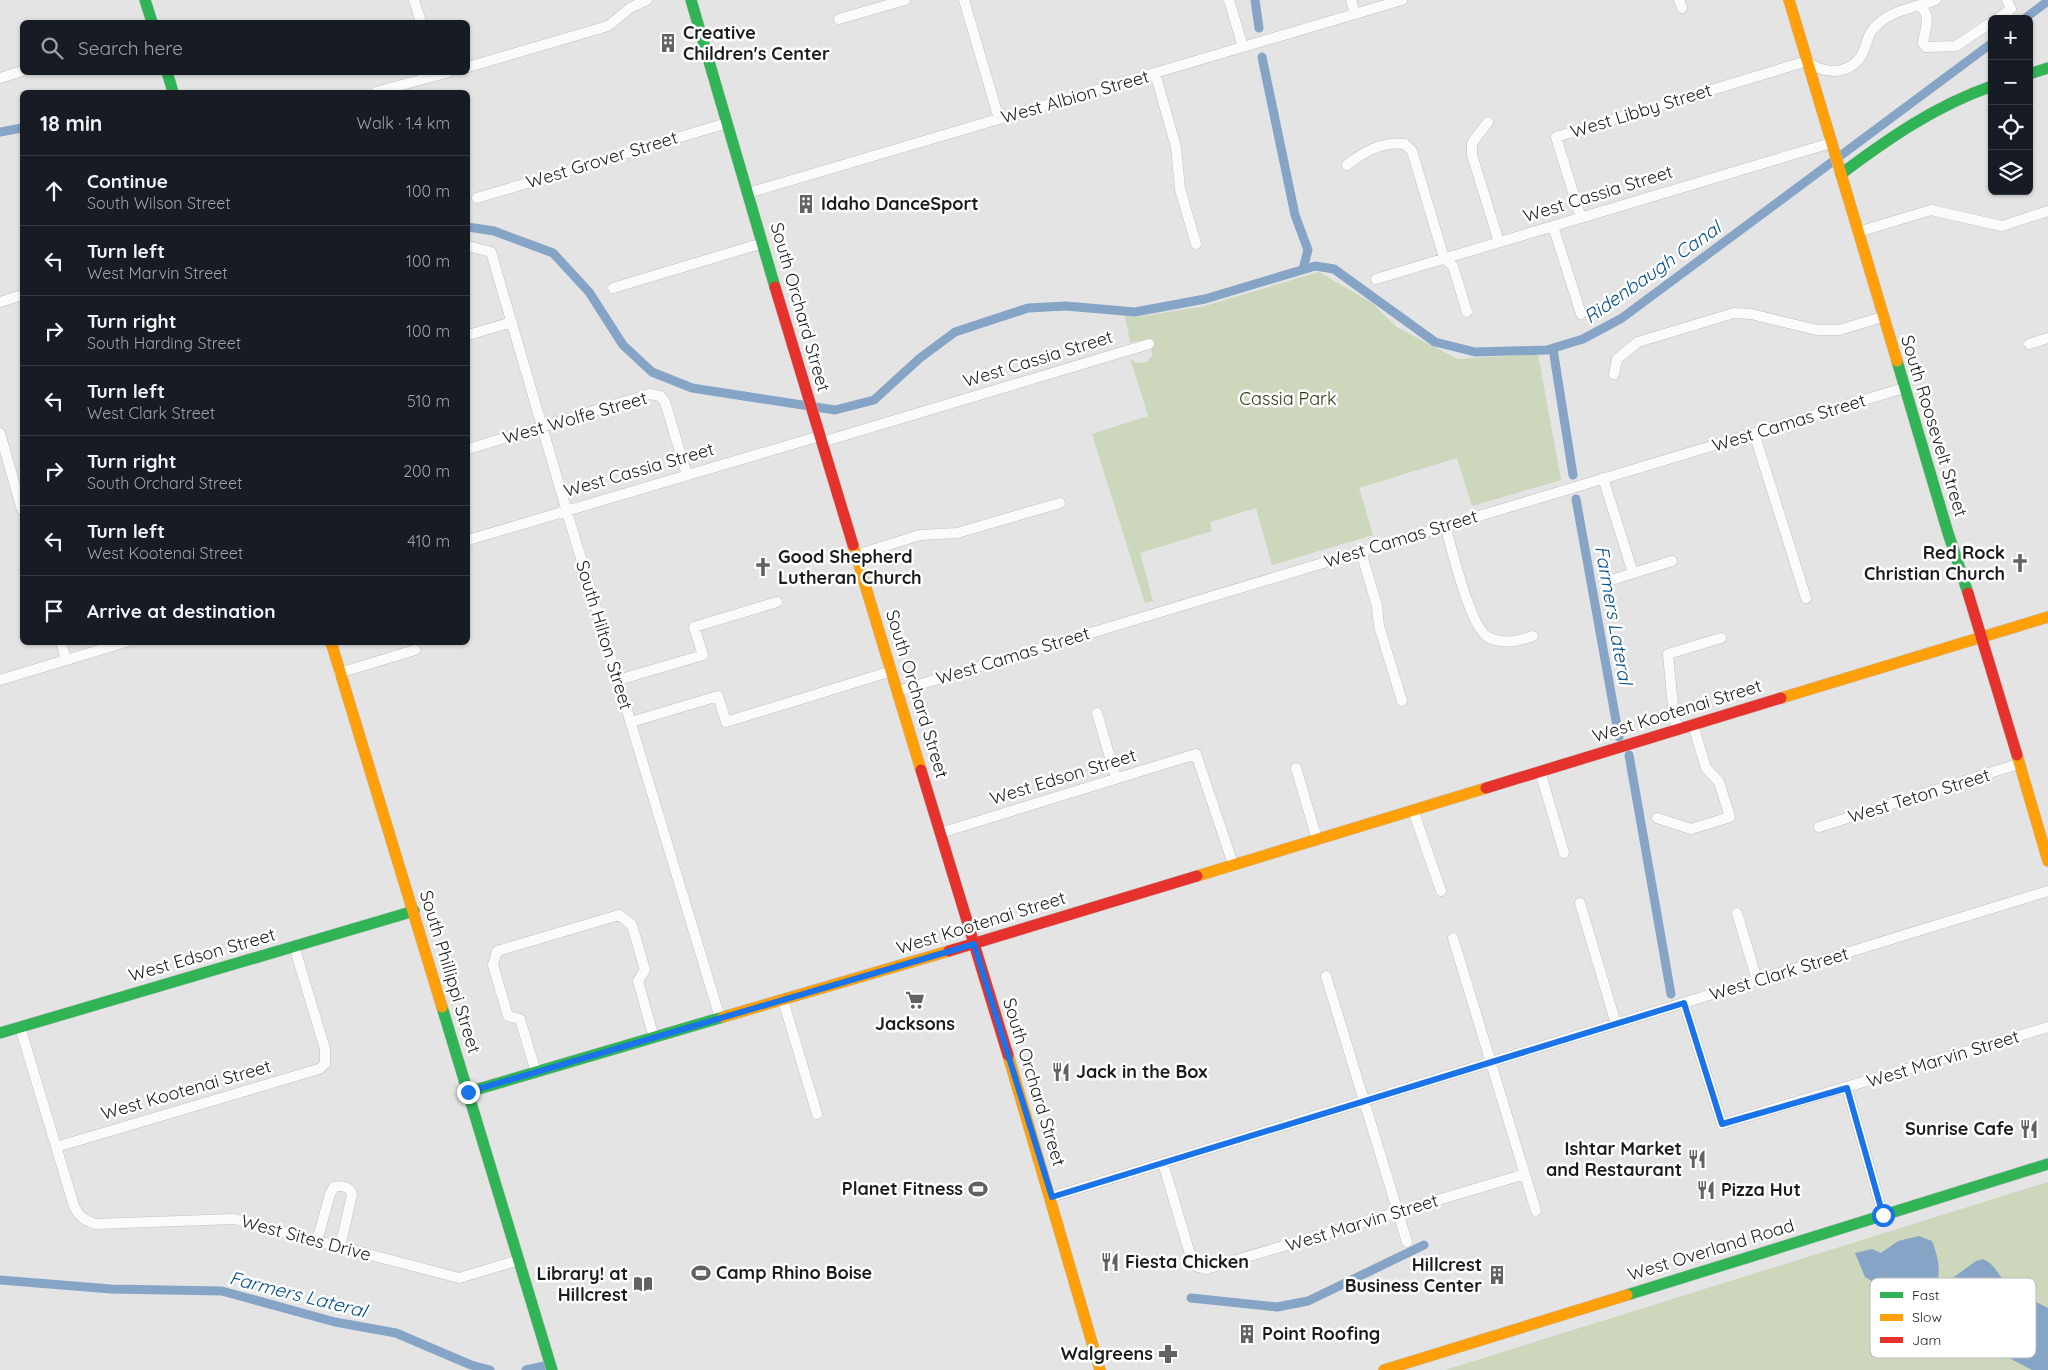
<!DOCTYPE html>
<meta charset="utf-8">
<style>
:root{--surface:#171b24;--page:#242831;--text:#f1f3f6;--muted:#9ea1a6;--line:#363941}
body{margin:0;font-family:Quicksand,sans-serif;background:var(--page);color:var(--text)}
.controls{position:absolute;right:15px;top:15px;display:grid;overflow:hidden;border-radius:8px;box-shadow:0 1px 4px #0004}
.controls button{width:45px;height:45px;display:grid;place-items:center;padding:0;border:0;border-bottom:1px solid var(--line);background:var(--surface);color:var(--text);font:25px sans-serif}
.stop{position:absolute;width:15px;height:15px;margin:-11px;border:4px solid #1a73e8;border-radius:50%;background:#fff}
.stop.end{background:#1a73e8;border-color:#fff;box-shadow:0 1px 5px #0008}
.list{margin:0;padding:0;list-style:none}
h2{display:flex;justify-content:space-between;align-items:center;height:65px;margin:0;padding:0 20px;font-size:21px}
h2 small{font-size:16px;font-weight:400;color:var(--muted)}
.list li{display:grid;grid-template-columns:32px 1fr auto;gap:15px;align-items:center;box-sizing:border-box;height:70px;padding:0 20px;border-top:1px solid var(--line)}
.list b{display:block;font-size:19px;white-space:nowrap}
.list p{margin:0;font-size:16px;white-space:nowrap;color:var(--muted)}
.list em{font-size:16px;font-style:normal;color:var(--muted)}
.icon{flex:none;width:28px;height:28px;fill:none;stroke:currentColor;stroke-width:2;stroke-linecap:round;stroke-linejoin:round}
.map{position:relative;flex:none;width:2048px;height:1370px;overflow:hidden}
.search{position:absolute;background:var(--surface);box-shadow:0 1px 4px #0004;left:20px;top:20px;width:450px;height:55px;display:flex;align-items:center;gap:12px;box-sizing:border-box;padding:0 18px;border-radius:8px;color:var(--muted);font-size:19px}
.panel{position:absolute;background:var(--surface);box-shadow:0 1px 4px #0004;left:20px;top:90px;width:450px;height:555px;border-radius:8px}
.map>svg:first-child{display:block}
</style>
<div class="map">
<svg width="2048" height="1370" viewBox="0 0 2048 1370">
<rect width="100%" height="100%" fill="#e4e4e4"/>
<!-- green -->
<path fill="#ccd7bc" d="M 1319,272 L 1372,303 L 1398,328 L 1458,359 L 1538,354 L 1561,480 L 1472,506 L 1457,458 L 1359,488 L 1373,535 L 1272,565 L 1256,508 L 1210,522 L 1212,531 L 1140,553 L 1153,601 L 1145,603 L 1092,434 L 1148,416 L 1130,358 L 1136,363 L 1147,362 L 1152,355 L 1151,348 L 1143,341 L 1130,342 L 1125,316 L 1137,317 L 1205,306 Z
M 2048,1182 L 2048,1370 L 1445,1370 Z"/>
<!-- water -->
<path fill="#86a5c6" d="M 1919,1236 L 1932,1241 C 1939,1259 1944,1281 1929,1296 L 1899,1296 L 1885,1289 L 1865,1277 L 1855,1253 L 1872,1249 L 1881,1253 L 1898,1241 Z
M 1983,1259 C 1994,1264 1995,1270 2002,1278 C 2013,1292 2032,1300 2048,1308 L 2048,1370 L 2032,1370 L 2011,1359 L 2011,1352 L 2019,1346 C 2020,1327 2004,1311 1985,1313 L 1981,1318 L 1988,1334 L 1999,1346 L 1998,1352 C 1977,1352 1958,1339 1940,1329 L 1947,1282 L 1976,1261 Z"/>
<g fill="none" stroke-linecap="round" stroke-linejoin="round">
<!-- canal -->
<path stroke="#86a5c6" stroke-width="9" d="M 1255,0 L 1259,28
M 2024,19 L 2048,1
M 1262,57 L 1295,215 L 1308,250 L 1303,269
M 0,132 L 22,128
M 468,227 L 494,231 L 553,253 L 589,292 L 623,345 L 652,372 L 692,388 L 835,410 L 874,400 L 920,358 L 955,332 L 1028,308 L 1066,306 L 1135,312 L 1205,299 L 1315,266 L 1334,269 L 1435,342 L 1475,352 L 1547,350 L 1583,339 L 1622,318 L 1992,43
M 1553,349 L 1573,475
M 1576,499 L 1619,737
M 1629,755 L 1671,994
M 0,1280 L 111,1289 L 222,1291 L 335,1322 L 396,1333 L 471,1365 L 490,1370
M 1191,1298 L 1277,1307 L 1308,1301 L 1424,1245
M 526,1370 L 544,1366"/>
<!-- street casing -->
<g stroke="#c1c1c1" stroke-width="11">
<path id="street" d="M 414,0 L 421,22
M 964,0 L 999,119
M 1229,0 L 1243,47
M 1351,0 L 1355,14
M 1679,0 L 1682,8
M 1920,6 C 1932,17 1925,28 1923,43 L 1926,47 L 1956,46 L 1992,22
M 839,19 L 905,0
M 1997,19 L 2011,9 L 2007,0
M 468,67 L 608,26 L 630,8 L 647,0
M 1155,73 L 1176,147 L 1180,189 L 1196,244
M 0,78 L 22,71
M 376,92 L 449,72
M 1488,122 L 1472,143 L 1472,155 L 1499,242
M 1347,165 C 1363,152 1383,141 1405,144 L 1412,151 L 1444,258 L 1453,266 L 1467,312
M 748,193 L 1402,0
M 477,198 L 727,123
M 1581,218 L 1556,137 L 1807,61 C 1821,73 1845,76 1859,59 C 1868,48 1865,34 1879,23 C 1896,9 1917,7 1936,0
M 1553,226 L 1581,314
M 1858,232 L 1931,210 L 2002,226 L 2048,211
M 468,246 L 491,252 L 570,522 L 720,1018
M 1376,279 L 1831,143
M 613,288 L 763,243
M 0,302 L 22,295
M 468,335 L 512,322
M 2029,344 L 2048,338
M 1614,374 L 1617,359 L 1638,342 L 1734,313 L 1751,314 L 1817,330 L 1839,330 L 1882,317
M 0,433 L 22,510
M 1754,433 L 1806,598
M 822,442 L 1149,344
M 468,449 L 650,394 L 660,396 L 665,402 L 687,475
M 1603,478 L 1633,573
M 1445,526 C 1452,548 1470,628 1488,637 C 1503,645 1518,641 1533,636
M 468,540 L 820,436
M 1361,552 L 1377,606 L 1379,626 L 1402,701
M 856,555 L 920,535 L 957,533 L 1060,503
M 1605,582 L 1672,561
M 61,642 L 66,660
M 339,673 L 415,650
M 0,680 L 126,642
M 618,680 L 703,655 L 694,627 L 777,602
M 898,691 L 1904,388
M 1097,713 L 1116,778
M 631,722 L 718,696 L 726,722 L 892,671
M 1678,729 L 1674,717 L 1668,654 L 1721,638
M 1296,768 L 1317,839
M 1540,771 L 1564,853
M 1413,810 L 1441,891
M 1657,818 L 1691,829 L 1730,817 L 1719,782 L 1706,768 L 1693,725
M 1819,827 L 2018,764
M 940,833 L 1196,754 L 1233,864
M 1580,903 L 1616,1024
M 1737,913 L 1757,980
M 1453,938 L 1536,1211
M 1326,976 L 1407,1242
M 783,1000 L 817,1114
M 1684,1003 L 1722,1124 L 2048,1027
M 20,1027 L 74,1206 C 79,1217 85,1221 96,1224 L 234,1219 L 459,1278 L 519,1260
M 536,1072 L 520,1019 L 508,1016 L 493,965 L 497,951 L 619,915 L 632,925 L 645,970 L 638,981 L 654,1038
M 1847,1088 L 1883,1215
M 56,1147 L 319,1069 L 325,1064 L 325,1049 L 294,946
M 1163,1163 L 1192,1261 L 1198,1267 L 1206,1269 L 1525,1174
M 1051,1197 L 2048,891
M 317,1241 L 330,1194 L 334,1187 C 342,1185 350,1186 352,1195 L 340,1247"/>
</g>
<!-- fast casing -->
<g stroke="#c1c1c1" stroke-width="12">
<path id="fast" d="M 145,0 L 152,22
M 691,0 L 775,287
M 167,72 L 173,92
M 2029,74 L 2048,68
M 1841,174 C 1889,138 1935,106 1992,86
M 1897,361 L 1948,533 L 1968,593
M 442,1007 L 552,1370
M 0,1033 L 414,911
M 468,1092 L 723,1017
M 1627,1295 L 2048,1164"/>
</g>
<!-- slow casing -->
<g stroke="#c1c1c1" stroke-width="12">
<path id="slow" d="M 1789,0 L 1897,361
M 853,545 L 921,770
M 331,642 L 442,1007
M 1781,698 L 2048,617
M 2017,755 L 2048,861
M 1197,876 L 1486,788
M 723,1017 L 949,951
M 1008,1055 L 1100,1370
M 1384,1370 L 1627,1295"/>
</g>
<!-- jam casing -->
<g stroke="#c1c1c1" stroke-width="12">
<path id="jam" d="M 775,287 L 853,545
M 1968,593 L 2017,755
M 921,770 L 1008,1055
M 1486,788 L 1781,698
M 949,951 L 1197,876"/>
</g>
<!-- street -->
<use href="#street" stroke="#fbfbfb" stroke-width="10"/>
<!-- fast -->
<use href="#fast" stroke="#30b455" stroke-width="11"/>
<!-- slow -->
<use href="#slow" stroke="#ff9f0a" stroke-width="11"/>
<!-- jam -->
<use href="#jam" stroke="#e5322d" stroke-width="11"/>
</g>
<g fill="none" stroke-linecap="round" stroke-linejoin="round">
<!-- route -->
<path stroke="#1a73e8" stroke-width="6" d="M 468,1092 L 974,944 L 1052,1197 L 1684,1003 L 1722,1124 L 1847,1088 L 1883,1215"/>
</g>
<!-- icons -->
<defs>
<g id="building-bare" transform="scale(1.5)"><path d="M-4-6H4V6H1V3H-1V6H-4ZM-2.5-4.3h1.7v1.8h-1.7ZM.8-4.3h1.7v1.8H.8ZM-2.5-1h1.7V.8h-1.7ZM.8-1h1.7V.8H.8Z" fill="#616262" stroke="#fff" stroke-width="2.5" paint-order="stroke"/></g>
<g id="church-bare" transform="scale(1.5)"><path d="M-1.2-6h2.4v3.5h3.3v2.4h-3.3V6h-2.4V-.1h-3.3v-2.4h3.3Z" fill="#616262" stroke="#fff" stroke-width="2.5" paint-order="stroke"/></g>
<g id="supermarket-bare" transform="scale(1.5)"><path d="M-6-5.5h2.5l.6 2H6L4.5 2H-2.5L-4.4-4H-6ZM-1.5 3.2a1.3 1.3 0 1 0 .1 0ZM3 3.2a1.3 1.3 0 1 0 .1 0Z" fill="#616262" stroke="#fff" stroke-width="2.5" paint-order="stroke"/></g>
<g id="restaurant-bare" transform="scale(1.5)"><path d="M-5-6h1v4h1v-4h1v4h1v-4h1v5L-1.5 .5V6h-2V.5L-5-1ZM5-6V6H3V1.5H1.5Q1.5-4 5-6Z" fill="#616262" stroke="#fff" stroke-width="2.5" paint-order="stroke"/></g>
<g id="stadium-bare" transform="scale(1.5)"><path d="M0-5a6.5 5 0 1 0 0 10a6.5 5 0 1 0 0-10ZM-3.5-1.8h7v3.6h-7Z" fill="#616262" stroke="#fff" stroke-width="2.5" paint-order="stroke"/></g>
<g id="library-bare" transform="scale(1.5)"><path d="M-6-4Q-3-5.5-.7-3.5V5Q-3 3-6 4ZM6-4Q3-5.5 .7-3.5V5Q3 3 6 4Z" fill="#616262" stroke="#fff" stroke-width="2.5" paint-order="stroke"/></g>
<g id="pharmacy-bare" transform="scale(1.5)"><path d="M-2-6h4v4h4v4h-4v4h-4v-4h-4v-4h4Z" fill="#616262" stroke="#fff" stroke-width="2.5" paint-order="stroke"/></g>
</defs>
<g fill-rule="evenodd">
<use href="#building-bare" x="668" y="43"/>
<use href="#building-bare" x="806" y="204"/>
<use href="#church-bare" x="2020" y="563"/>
<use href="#church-bare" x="763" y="567"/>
<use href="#supermarket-bare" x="915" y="1000"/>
<use href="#restaurant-bare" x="1061" y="1072"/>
<use href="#restaurant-bare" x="2029" y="1129"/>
<use href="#restaurant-bare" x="1697" y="1159"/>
<use href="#stadium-bare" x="978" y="1189"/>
<use href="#restaurant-bare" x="1706" y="1190"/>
<use href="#restaurant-bare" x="1110" y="1262"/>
<use href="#stadium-bare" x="701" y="1273"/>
<use href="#building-bare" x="1497" y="1275"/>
<use href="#library-bare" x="643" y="1284"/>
<use href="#building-bare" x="1247" y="1334"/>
<use href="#pharmacy-bare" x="1168" y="1354"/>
</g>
<g text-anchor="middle" stroke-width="5" stroke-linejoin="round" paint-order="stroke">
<!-- poi labels -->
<g font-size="18" font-weight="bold" fill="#1b1c1c" stroke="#fff" text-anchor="start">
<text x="683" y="39">Creative<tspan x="683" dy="21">Children's Center</tspan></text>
<text x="821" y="210">Idaho DanceSport</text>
<text x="2005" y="559" text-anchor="end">Red Rock<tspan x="2005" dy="21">Christian Church</tspan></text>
<text x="778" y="563">Good Shepherd<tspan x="778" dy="21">Lutheran Church</tspan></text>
<text x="915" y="1030" text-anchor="middle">Jacksons</text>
<text x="1076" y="1078">Jack in the Box</text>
<text x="2014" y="1135" text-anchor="end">Sunrise Cafe</text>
<text x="1682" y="1155" text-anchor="end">Ishtar Market<tspan x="1682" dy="21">and Restaurant</tspan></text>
<text x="963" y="1195" text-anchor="end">Planet Fitness</text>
<text x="1721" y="1196">Pizza Hut</text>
<text x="1125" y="1268">Fiesta Chicken</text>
<text x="1482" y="1271" text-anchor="end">Hillcrest<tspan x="1482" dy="21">Business Center</tspan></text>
<text x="716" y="1279">Camp Rhino Boise</text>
<text x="628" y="1280" text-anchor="end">Library! at<tspan x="628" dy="21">Hillcrest</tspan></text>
<text x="1262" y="1340">Point Roofing</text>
<text x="1153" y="1360" text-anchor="end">Walgreens</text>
</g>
<!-- street labels -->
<g font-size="18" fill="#1b1c1c" stroke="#fff">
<text transform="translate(1075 97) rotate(-16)" y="6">West Albion Street</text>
<text transform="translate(1641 111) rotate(-17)" y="6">West Libby Street</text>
<text transform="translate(602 160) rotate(-17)" y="6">West Grover Street</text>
<text transform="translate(1598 194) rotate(-17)" y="6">West Cassia Street</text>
<text transform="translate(800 307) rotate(74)" y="6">South Orchard Street</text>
<text transform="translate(1038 359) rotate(-17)" y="6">West Cassia Street</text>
<text transform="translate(575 418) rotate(-16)" y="6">West Wolfe Street</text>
<text transform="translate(1789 423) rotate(-17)" y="6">West Camas Street</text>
<text transform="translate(1934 426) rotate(73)" y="6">South Roosevelt Street</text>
<text transform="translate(639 470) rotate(-16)" y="6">West Cassia Street</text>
<text transform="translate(1401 539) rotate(-17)" y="6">West Camas Street</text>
<text transform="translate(604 635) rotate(73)" y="6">South Hilton Street</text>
<text transform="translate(1013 656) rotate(-17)" y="6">West Camas Street</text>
<text transform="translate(917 694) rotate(73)" y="6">South Orchard Street</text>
<text transform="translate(1677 711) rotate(-17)" y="6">West Kootenai Street</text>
<text transform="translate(1063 777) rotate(-17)" y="6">West Edson Street</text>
<text transform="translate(1919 796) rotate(-17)" y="6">West Teton Street</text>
<text transform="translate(981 923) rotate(-17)" y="6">West Kootenai Street</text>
<text transform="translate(202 955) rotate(-16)" y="6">West Edson Street</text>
<text transform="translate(450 972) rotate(73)" y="6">South Phillippi Street</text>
<text transform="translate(1779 974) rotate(-17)" y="6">West Clark Street</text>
<text transform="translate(1943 1059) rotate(-17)" y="6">West Marvin Street</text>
<text transform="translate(1034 1082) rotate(73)" y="6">South Orchard Street</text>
<text transform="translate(186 1090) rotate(-16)" y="6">West Kootenai Street</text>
<text transform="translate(1362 1223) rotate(-17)" y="6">West Marvin Street</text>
<text transform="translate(306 1238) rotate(15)" y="6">West Sites Drive</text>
<text transform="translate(1711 1250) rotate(-17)" y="6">West Overland Road</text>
</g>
<!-- park labels -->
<g font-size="18" fill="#2b3a0c" stroke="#fff">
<text x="1288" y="405">Cassia Park</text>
</g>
<!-- water labels -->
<g font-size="19" font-style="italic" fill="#054f8b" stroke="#fff">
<text transform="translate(1652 272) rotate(-35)" y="7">Ridenbaugh Canal</text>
<text transform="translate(1614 615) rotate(80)" y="7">Farmers Lateral</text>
<text transform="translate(298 1294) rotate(14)" y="7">Farmers Lateral</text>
</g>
</g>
<!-- legend -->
<rect x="1870" y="1278" width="166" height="80" rx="8" fill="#fff" stroke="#bbb" stroke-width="1"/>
<rect x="1880" y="1292" width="23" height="6" fill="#30b455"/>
<rect x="1880" y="1314" width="23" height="7" fill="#ff9f0a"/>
<rect x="1880" y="1337" width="23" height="6" fill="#e5322d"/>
<g font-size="14" fill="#1b1c1c">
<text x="1912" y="1300">Fast</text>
<text x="1912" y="1322">Slow</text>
<text x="1912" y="1345">Jam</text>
</g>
</svg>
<div class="controls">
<button>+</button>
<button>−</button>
<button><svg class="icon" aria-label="locate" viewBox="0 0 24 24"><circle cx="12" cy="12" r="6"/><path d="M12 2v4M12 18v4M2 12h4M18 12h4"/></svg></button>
<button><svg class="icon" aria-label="layers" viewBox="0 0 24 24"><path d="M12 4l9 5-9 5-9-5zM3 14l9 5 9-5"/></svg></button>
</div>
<div class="stop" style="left:1883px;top:1215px"></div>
<div class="stop end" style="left:468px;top:1092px"></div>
<div class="search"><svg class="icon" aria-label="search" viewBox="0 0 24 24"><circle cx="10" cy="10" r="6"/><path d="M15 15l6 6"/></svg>Search here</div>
<section class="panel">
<h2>18 min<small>Walk · 1.4 km</small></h2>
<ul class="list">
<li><svg class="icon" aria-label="ahead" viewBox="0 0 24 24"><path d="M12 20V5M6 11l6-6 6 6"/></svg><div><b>Continue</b><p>South Wilson Street</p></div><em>100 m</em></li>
<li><svg class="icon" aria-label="left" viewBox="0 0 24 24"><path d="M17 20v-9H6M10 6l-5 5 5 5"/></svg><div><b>Turn left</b><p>West Marvin Street</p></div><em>100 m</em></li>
<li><svg class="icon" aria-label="right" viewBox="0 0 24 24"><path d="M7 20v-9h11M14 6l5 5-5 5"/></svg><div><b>Turn right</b><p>South Harding Street</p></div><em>100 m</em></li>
<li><svg class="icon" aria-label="left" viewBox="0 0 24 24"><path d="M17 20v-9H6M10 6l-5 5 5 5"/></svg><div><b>Turn left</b><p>West Clark Street</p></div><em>510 m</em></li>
<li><svg class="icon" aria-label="right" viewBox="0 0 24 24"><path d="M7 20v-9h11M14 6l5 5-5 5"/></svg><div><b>Turn right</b><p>South Orchard Street</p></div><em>200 m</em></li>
<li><svg class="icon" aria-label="left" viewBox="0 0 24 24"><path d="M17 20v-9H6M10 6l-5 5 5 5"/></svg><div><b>Turn left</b><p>West Kootenai Street</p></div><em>410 m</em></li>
<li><svg class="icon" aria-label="arrive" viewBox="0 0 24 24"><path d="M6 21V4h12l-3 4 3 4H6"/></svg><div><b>Arrive at destination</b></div></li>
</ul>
</section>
</div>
